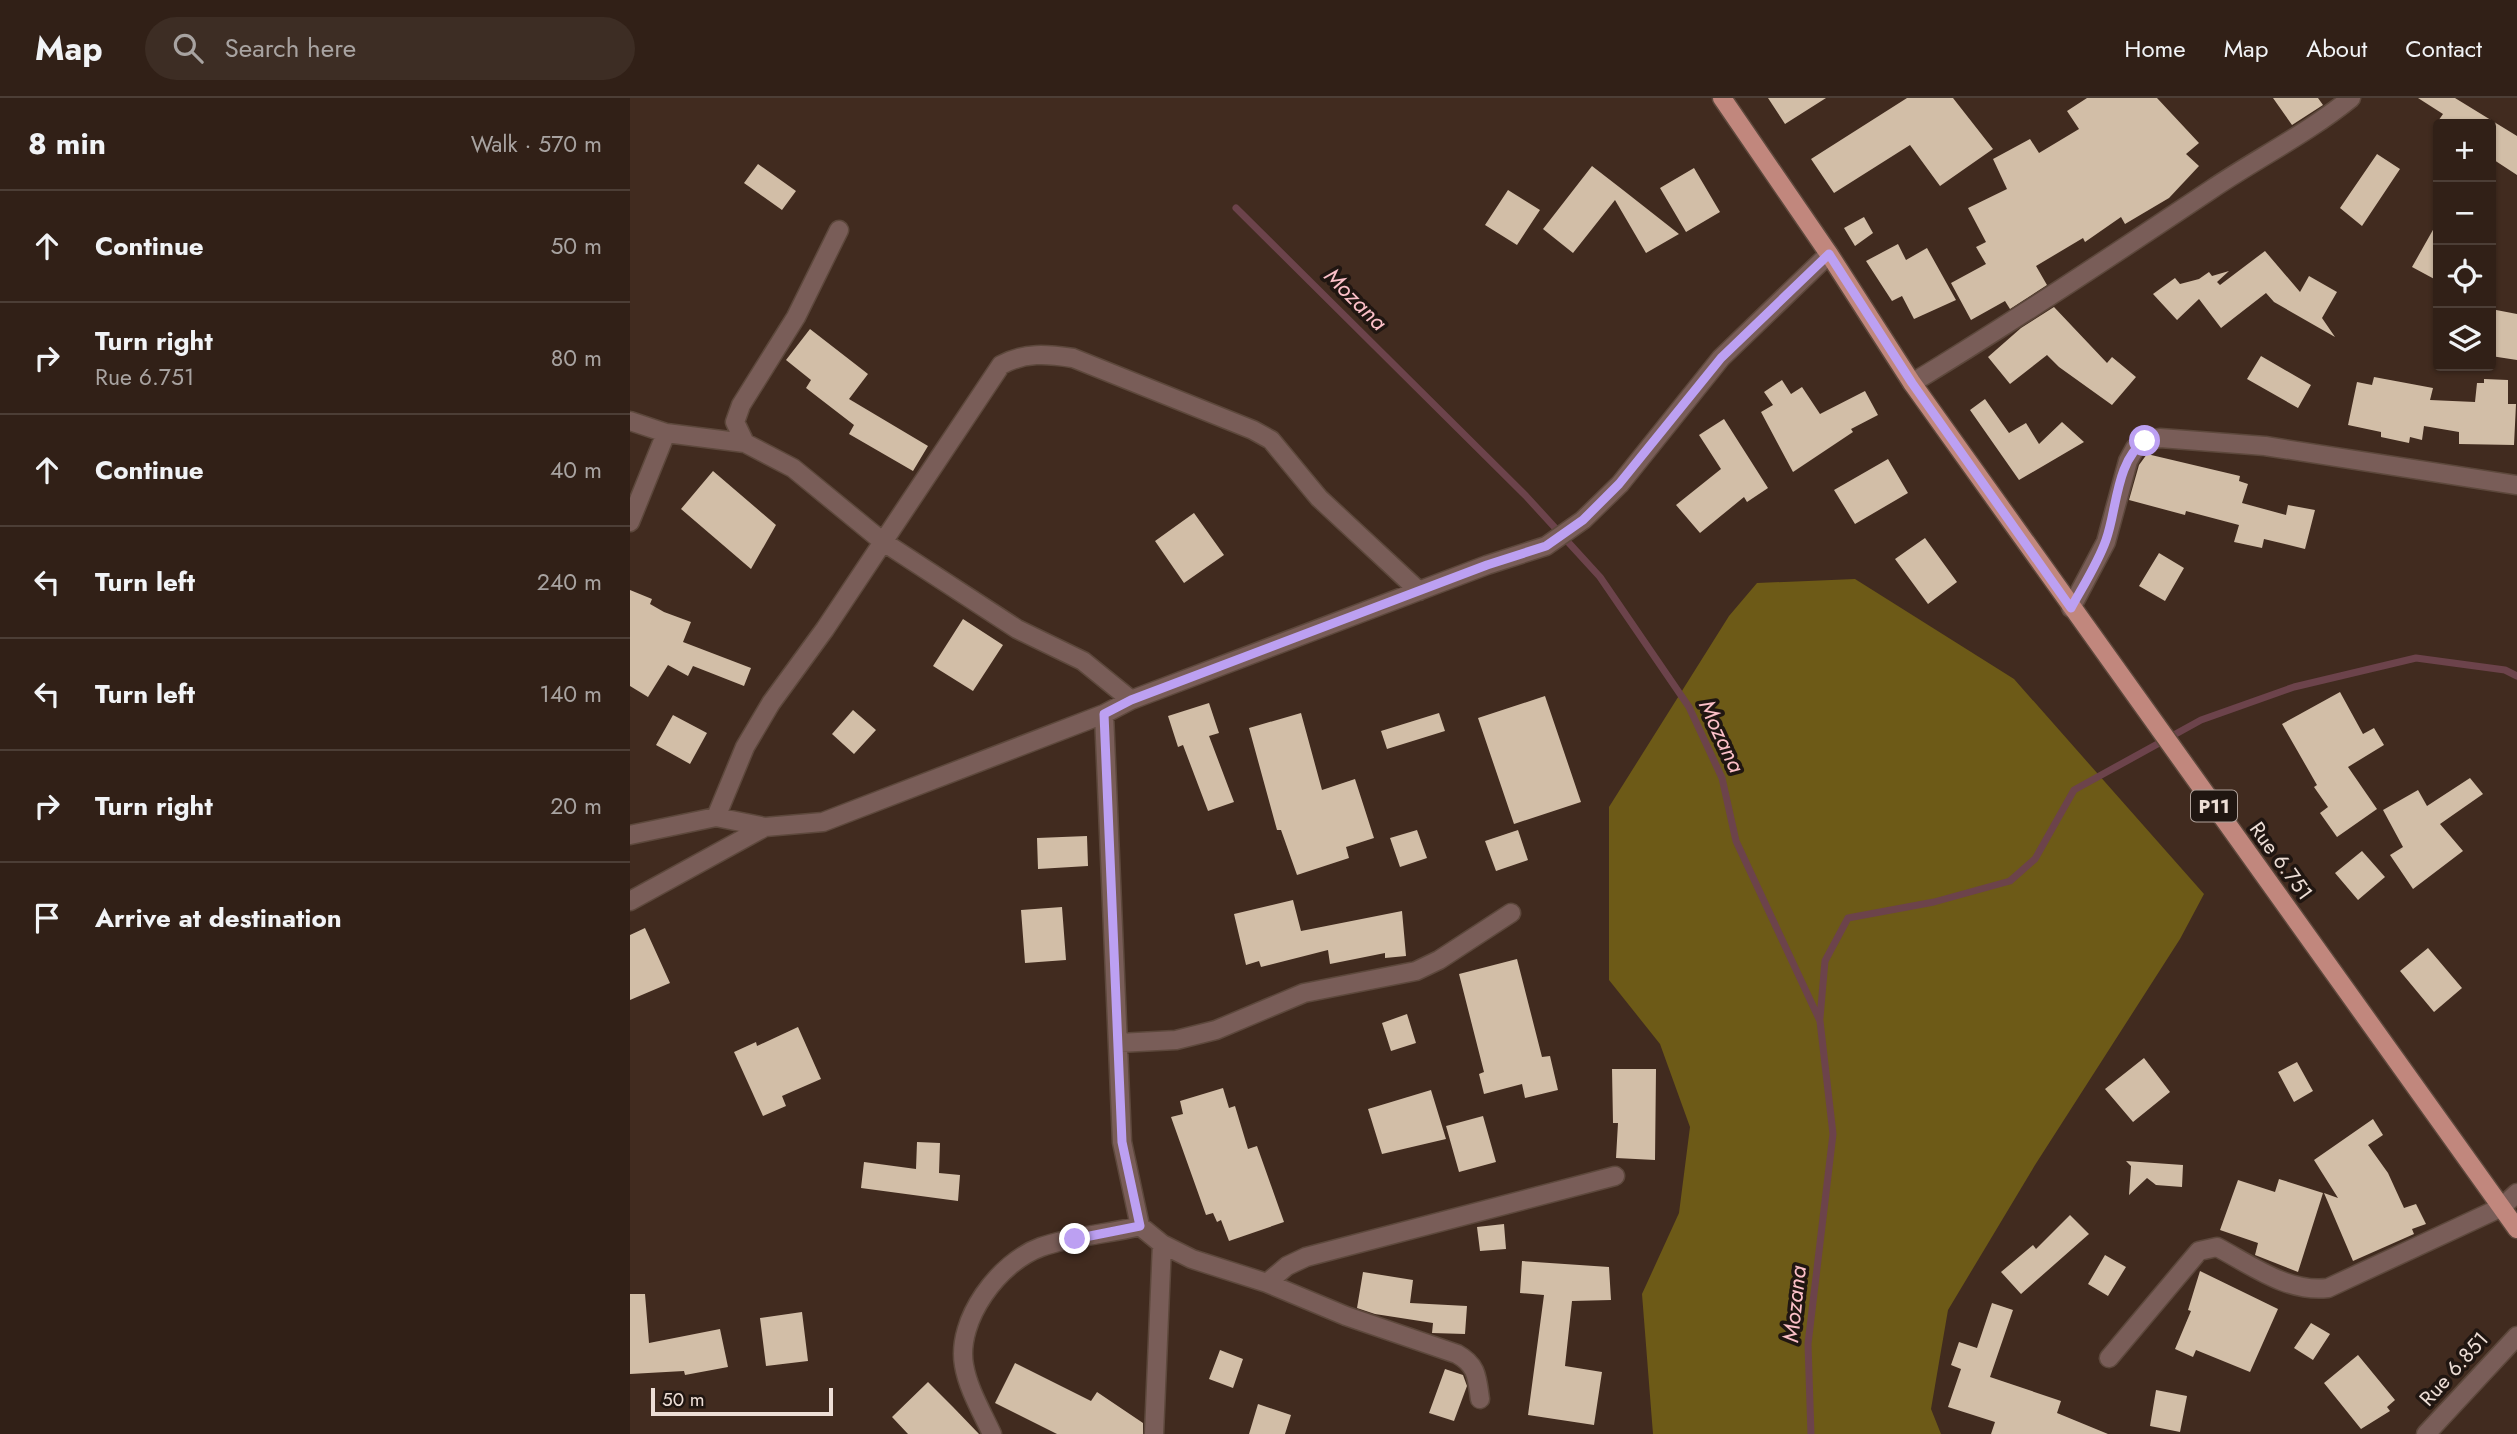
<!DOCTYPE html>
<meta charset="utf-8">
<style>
:root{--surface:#312017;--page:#3d2d24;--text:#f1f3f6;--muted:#a8a3a1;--line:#4c3e36}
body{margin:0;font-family:Jost,sans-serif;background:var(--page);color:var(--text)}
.controls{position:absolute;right:21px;top:21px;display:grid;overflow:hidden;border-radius:7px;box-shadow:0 2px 5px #0004}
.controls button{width:63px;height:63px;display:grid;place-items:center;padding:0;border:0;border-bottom:2px solid var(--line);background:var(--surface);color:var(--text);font:35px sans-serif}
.scale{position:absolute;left:21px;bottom:18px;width:182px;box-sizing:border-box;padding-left:7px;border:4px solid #edded6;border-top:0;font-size:19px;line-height:24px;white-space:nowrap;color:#edded6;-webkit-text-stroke:5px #201611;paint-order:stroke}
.stop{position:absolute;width:21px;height:21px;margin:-16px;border:5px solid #bca0f2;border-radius:50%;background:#fff}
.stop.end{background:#bca0f2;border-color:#fff;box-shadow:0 2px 7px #0008}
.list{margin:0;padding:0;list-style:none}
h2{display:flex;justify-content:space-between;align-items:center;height:91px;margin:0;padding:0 28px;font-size:30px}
h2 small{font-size:23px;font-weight:400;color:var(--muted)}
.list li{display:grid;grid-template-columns:46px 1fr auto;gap:21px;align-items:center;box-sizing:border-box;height:112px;padding:0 28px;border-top:2px solid var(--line)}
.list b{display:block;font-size:26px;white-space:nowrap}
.list p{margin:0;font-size:23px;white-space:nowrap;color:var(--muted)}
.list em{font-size:23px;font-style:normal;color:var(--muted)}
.icon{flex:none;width:38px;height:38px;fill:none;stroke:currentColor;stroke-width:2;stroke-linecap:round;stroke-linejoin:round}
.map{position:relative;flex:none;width:1887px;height:1336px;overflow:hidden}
header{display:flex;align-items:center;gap:42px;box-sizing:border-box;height:98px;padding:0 35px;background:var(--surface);border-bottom:2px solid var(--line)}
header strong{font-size:33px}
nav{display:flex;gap:38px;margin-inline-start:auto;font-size:24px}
.search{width:490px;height:63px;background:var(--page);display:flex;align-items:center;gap:18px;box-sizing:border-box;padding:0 24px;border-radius:38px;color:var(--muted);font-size:26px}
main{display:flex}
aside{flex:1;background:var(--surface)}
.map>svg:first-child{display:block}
</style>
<header>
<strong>Map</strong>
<div class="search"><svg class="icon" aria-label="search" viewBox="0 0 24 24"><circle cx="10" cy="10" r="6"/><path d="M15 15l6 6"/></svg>Search here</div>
<nav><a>Home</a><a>Map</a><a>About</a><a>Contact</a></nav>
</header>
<main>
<aside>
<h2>8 min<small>Walk · 570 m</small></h2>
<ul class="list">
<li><svg class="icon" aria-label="ahead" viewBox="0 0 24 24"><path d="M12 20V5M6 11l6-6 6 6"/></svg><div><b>Continue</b></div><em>50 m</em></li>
<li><svg class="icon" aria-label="right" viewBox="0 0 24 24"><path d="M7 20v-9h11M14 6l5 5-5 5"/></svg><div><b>Turn right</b><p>Rue 6.751</p></div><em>80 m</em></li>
<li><svg class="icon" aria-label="ahead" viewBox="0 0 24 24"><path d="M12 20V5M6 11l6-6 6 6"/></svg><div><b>Continue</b></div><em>40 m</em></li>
<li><svg class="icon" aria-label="left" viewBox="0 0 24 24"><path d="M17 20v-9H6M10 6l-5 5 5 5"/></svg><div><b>Turn left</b></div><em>240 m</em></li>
<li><svg class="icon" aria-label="left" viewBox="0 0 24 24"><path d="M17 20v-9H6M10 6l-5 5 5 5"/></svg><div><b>Turn left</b></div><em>140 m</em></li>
<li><svg class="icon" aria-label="right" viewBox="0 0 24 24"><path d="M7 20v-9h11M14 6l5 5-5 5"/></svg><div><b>Turn right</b></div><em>20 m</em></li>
<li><svg class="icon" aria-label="arrive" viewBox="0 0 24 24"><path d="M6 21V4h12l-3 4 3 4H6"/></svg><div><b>Arrive at destination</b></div></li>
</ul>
</aside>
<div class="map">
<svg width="1887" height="1336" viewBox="0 0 1887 1336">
<rect width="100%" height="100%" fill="#412b1f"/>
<!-- forest -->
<path fill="#6d5a17" d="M 1225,481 L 1384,581 L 1574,796 L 1550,841 L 1405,1067 L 1318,1212 L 1301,1311 L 1311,1336 L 1023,1336 L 1012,1196 L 1049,1115 L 1060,1029 L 1030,946 L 979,882 L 979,709 L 1099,518 L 1127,485 Z"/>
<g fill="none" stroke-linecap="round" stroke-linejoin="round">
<!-- stream -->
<path stroke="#6c434b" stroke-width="7" d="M 606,110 L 896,398 L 970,479 L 1059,609 L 1092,680 L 1106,743 L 1190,923 L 1203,1036 L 1178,1246 L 1181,1336
M 1190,920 L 1195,863 L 1218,820 L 1304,804 L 1380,783 L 1405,761 L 1444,692 L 1571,622 L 1664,589 L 1786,560 L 1875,572 L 1887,578"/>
</g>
<!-- building -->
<path fill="#d2bea7" d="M 1138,0 L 1196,0 L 1155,26 Z
M 1277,0 L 1323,0 L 1363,51 L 1310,88 L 1280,47 L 1204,95 L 1181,61 Z
M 1457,0 L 1527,0 L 1569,45 L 1556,56 L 1569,68 L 1539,100 L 1495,126 L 1491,119 L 1455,144 L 1453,140 L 1406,168 L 1417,187 L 1380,211 L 1375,203 L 1341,222 L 1321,185 L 1356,166 L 1346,149 L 1356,144 L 1338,110 L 1377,91 L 1363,61 L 1400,41 L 1409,55 L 1449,31 L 1437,13 Z
M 1643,0 L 1688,0 L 1693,7 L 1662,27 Z
M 1788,0 L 1825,0 L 1887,38 L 1887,77 L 1861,60 L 1861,26 L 1806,26 L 1813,16 Z
M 1747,56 L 1770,71 L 1732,128 L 1710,110 Z
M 128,66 L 166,93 L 152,112 L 114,85 Z
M 962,68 L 993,92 L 1049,136 L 1016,155 L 985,102 L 943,155 L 913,131 Z
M 1064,70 L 1090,114 L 1056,134 L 1030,90 Z
M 878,92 L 910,112 L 887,147 L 855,127 Z
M 1234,119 L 1243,135 L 1225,148 L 1214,130 Z
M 1808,123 L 1808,183 L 1782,169 Z
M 1268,146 L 1276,162 L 1297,150 L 1326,202 L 1284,221 L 1272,198 L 1262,203 L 1236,163 Z
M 1635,153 L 1670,194 L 1679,178 L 1707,194 L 1692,220 L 1705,239 L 1644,204 L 1636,195 L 1591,230 L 1569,201 L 1547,222 L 1523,196 L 1545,180 L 1550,186 L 1569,181 L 1579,174 L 1582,178 L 1599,173 L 1587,184 L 1590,187 Z
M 1424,209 L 1477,265 L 1482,259 L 1506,279 L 1482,307 L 1429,269 L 1417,257 L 1380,286 L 1358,259 L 1391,230 Z
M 1861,211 L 1887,216 L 1887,262 L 1861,258 Z
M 180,231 L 238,276 L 219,301 L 298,348 L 283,373 L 219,336 L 224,327 L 176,290 L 181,282 L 156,262 Z
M 1631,258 L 1681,287 L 1668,310 L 1617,281 Z
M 1744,279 L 1803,290 L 1800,302 L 1845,304 L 1847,285 L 1854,285 L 1854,281 L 1878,282 L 1878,306 L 1886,306 L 1884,347 L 1829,346 L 1829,334 L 1794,328 L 1792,342 L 1780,339 L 1779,345 L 1751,339 L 1751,334 L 1718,327 L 1727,284 L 1742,287 Z
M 1152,282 L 1161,296 L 1172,289 L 1190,316 L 1235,293 L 1248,317 L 1221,331 L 1223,334 L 1163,374 L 1131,314 L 1143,307 L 1134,294 Z
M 1355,301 L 1379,335 L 1396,325 L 1409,346 L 1432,324 L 1454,344 L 1389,382 L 1340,312 Z
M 1094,321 L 1138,390 L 1117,404 L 1114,399 L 1070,435 L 1046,407 L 1091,371 L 1069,337 Z
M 1517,356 L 1610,378 L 1609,383 L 1618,386 L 1612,405 L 1656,417 L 1658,407 L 1685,412 L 1675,451 L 1634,441 L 1632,450 L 1604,444 L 1609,427 L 1556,413 L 1555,417 L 1499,402 L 1509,367 Z
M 1258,361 L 1278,395 L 1225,426 L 1204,392 Z
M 83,373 L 146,427 L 121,471 L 51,411 Z
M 564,415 L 594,457 L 554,485 L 525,443 Z
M 1295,440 L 1327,484 L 1298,506 L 1265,461 Z
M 1529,455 L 1554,470 L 1535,503 L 1509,488 Z
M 0,492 L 22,501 L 20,506 L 34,514 L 61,524 L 53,544 L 121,570 L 114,588 L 63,568 L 58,578 L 38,567 L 18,599 L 0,588 Z
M 333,521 L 373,547 L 343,593 L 303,568 Z
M 1710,594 L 1733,636 L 1744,630 L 1754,647 L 1718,669 L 1747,711 L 1707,739 L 1690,715 L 1698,709 L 1684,689 L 1687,687 L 1652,626 Z
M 915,598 L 951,704 L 884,726 L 848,620 Z
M 579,605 L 589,635 L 579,638 L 604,704 L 578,713 L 553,647 L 548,649 L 538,618 Z
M 223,612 L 246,632 L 224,656 L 202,636 Z
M 671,615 L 692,692 L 725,681 L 744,740 L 716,749 L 719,760 L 667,777 L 651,732 L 647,732 L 619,630 Z
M 809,615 L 815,633 L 757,651 L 751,633 Z
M 43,617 L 77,635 L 60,666 L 26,647 Z
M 1840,680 L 1853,696 L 1810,726 L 1833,753 L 1783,791 L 1760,757 L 1773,749 L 1753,712 L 1788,692 L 1797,708 Z
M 787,732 L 797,760 L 770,769 L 760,740 Z
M 888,732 L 898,762 L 866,773 L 855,743 Z
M 457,738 L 458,768 L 408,771 L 407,740 Z
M 1732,753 L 1755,779 L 1728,802 L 1705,775 Z
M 663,802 L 671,833 L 772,813 L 776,858 L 755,860 L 755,855 L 700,866 L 698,852 L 631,869 L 629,863 L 616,867 L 604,816 Z
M 432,809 L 436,862 L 395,865 L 391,812 Z
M 15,830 L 40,885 L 0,902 L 0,837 Z
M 1798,850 L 1832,890 L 1804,914 L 1770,873 Z
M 887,861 L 912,959 L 920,958 L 928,992 L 895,1000 L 892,986 L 854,996 L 849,976 L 854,974 L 829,876 Z
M 777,916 L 786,945 L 761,953 L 752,925 Z
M 168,929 L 191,981 L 152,998 L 156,1008 L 133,1018 L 104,954 L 126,944 L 127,948 Z
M 1514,960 L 1540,994 L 1503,1024 L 1475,991 Z
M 1667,964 L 1683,993 L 1664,1004 L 1648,974 Z
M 982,971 L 1026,971 L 1025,1062 L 986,1060 L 988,1025 L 983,1025 Z
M 593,990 L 599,1010 L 605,1008 L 618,1051 L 627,1048 L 654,1124 L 599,1143 L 591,1122 L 587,1124 L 583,1115 L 576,1117 L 541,1019 L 553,1016 L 550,1003 Z
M 801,992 L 816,1041 L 752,1056 L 738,1011 Z
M 853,1018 L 866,1064 L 829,1074 L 816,1028 Z
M 1743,1021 L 1753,1037 L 1738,1047 L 1758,1075 L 1774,1110 L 1786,1106 L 1796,1126 L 1782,1131 L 1784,1136 L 1723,1163 L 1694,1095 L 1708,1100 L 1684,1062 Z
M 287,1044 L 310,1045 L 309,1075 L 330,1077 L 328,1103 L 231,1090 L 234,1064 L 286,1071 Z
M 1496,1063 L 1553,1067 L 1552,1089 L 1526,1087 L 1517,1080 L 1499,1097 L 1501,1068 Z
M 1649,1081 L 1693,1095 L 1668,1174 L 1625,1157 L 1628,1145 L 1590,1132 L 1608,1082 L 1645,1094 Z
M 1440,1117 L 1459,1136 L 1391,1196 L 1371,1174 L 1403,1147 L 1406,1151 Z
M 874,1126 L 876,1151 L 850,1153 L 847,1129 Z
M 1475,1157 L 1496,1169 L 1478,1198 L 1458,1186 Z
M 892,1163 L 979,1169 L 981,1202 L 942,1203 L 935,1268 L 972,1274 L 964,1327 L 898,1317 L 914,1197 L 890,1195 Z
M 1570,1173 L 1648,1211 L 1620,1274 L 1566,1252 L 1563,1259 L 1545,1251 L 1561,1213 L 1558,1212 Z
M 733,1174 L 783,1182 L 780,1205 L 837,1208 L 835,1236 L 802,1235 L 803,1225 L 745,1216 L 727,1210 Z
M 0,1196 L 15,1196 L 19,1245 L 90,1231 L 98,1269 L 55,1277 L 54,1273 L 0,1276 Z
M 1362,1205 L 1383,1212 L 1360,1279 L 1431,1303 L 1427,1315 L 1478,1336 L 1361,1336 L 1365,1324 L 1318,1309 L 1331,1271 L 1321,1267 L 1329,1244 L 1347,1250 Z
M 172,1214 L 178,1263 L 136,1268 L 130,1220 Z
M 1681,1225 L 1700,1236 L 1683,1262 L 1664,1250 Z
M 590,1252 L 613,1261 L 603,1290 L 579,1281 Z
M 1728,1257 L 1765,1302 L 1757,1309 L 1760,1313 L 1731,1331 L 1694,1285 Z
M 385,1265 L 461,1303 L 467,1294 L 513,1325 L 513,1336 L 427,1336 L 365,1305 Z
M 815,1271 L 833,1277 L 837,1288 L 824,1323 L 799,1315 Z
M 298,1284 L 323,1309 L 349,1336 L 278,1336 L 262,1319 Z
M 1526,1292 L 1557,1298 L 1550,1334 L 1520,1328 Z
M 628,1306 L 661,1317 L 655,1336 L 619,1336 Z"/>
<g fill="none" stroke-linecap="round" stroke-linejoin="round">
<!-- street casing -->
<g stroke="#5d483c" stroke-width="21">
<path id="street" d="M 1282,285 C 1384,223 1483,157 1582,91 C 1628,60 1678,35 1721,0
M 0,323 L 36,335 L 115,345 L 163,370 L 252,443 L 387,531 L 453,563 L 501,602
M 115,345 L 105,324 L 111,307 L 166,219 L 209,132
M 0,424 L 36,335
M 1441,510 L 1476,444 L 1498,363 L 1505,350 L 1515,343 L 1530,340 L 1635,348 L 1887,387
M 474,616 L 492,1044 L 510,1128 L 532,1146 L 562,1161 L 637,1185 L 716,1218 L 827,1256 C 847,1267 847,1279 850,1301
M 86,719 L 115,649 L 141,605 L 195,531 L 371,267 C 395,254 417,256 443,260 L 623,332 L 641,342 L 689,400 L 789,493
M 0,737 L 86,719 L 135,729 L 193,724 L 474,616 L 501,602 L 857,467 L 916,448 L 953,422 L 990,386 L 1091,260 L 1199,156
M 0,803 L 135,729
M 489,945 L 546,942 L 586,932 L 674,895 L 786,873 L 809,862 L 881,815
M 637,1185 L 657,1168 L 676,1159 L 985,1078
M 1479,1260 L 1569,1153 L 1587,1149 C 1621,1167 1658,1195 1698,1190 L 1872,1109 L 1887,1095
M 362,1336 C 352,1314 338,1291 334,1267 C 326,1222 369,1164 411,1149 C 442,1138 478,1136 510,1128
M 524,1336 L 532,1146
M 1796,1336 L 1887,1238"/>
</g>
<!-- primary casing -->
<g stroke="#5d483c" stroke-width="21">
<path id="primary" d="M 1092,0 L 1199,156 L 1282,285 L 1887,1131"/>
</g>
<!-- street -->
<use href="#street" stroke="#795d58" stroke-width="18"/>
<!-- primary -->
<use href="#primary" stroke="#c1877d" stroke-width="18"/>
</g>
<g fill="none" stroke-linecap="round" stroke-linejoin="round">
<!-- route -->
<path stroke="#bca0f2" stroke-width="9" d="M 445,1141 L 510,1128 L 492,1044 L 474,616 L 501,602 L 857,467 L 916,448 L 953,422 L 989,386 L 1091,260 L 1199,156 L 1282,285 L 1441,510 C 1453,488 1468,465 1476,442 C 1487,412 1486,362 1515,343"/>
</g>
<g text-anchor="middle" stroke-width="7" stroke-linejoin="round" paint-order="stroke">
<!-- shield labels -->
<rect fill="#201611" stroke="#b0a29b" stroke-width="2" x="1561" y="692.5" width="46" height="31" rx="5"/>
<g font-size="19" font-weight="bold" fill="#edded6">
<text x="1584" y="715">P11</text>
</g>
<!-- street labels -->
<g font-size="21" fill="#edded6" stroke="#201611">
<text transform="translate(1651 763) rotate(54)" y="7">Rue 6.751</text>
<text transform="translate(1824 1271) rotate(-48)" y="7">Rue 6.851</text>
</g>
<!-- water labels -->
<g font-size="23" font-style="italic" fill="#fcc0c8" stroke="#201611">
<text transform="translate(726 201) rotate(45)" y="8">Mozana</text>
<text transform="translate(1092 638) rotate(65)" y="8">Mozana</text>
<text transform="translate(1164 1206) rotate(-84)" y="8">Mozana</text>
</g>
</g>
</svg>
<div class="controls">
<button>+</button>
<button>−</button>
<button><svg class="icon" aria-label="locate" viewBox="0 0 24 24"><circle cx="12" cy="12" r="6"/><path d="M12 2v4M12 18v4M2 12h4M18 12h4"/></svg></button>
<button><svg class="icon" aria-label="layers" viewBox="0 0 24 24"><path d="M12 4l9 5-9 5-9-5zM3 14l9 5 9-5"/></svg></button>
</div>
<div class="scale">50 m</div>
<div class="stop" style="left:1515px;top:343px"></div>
<div class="stop end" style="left:445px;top:1141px"></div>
</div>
</main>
